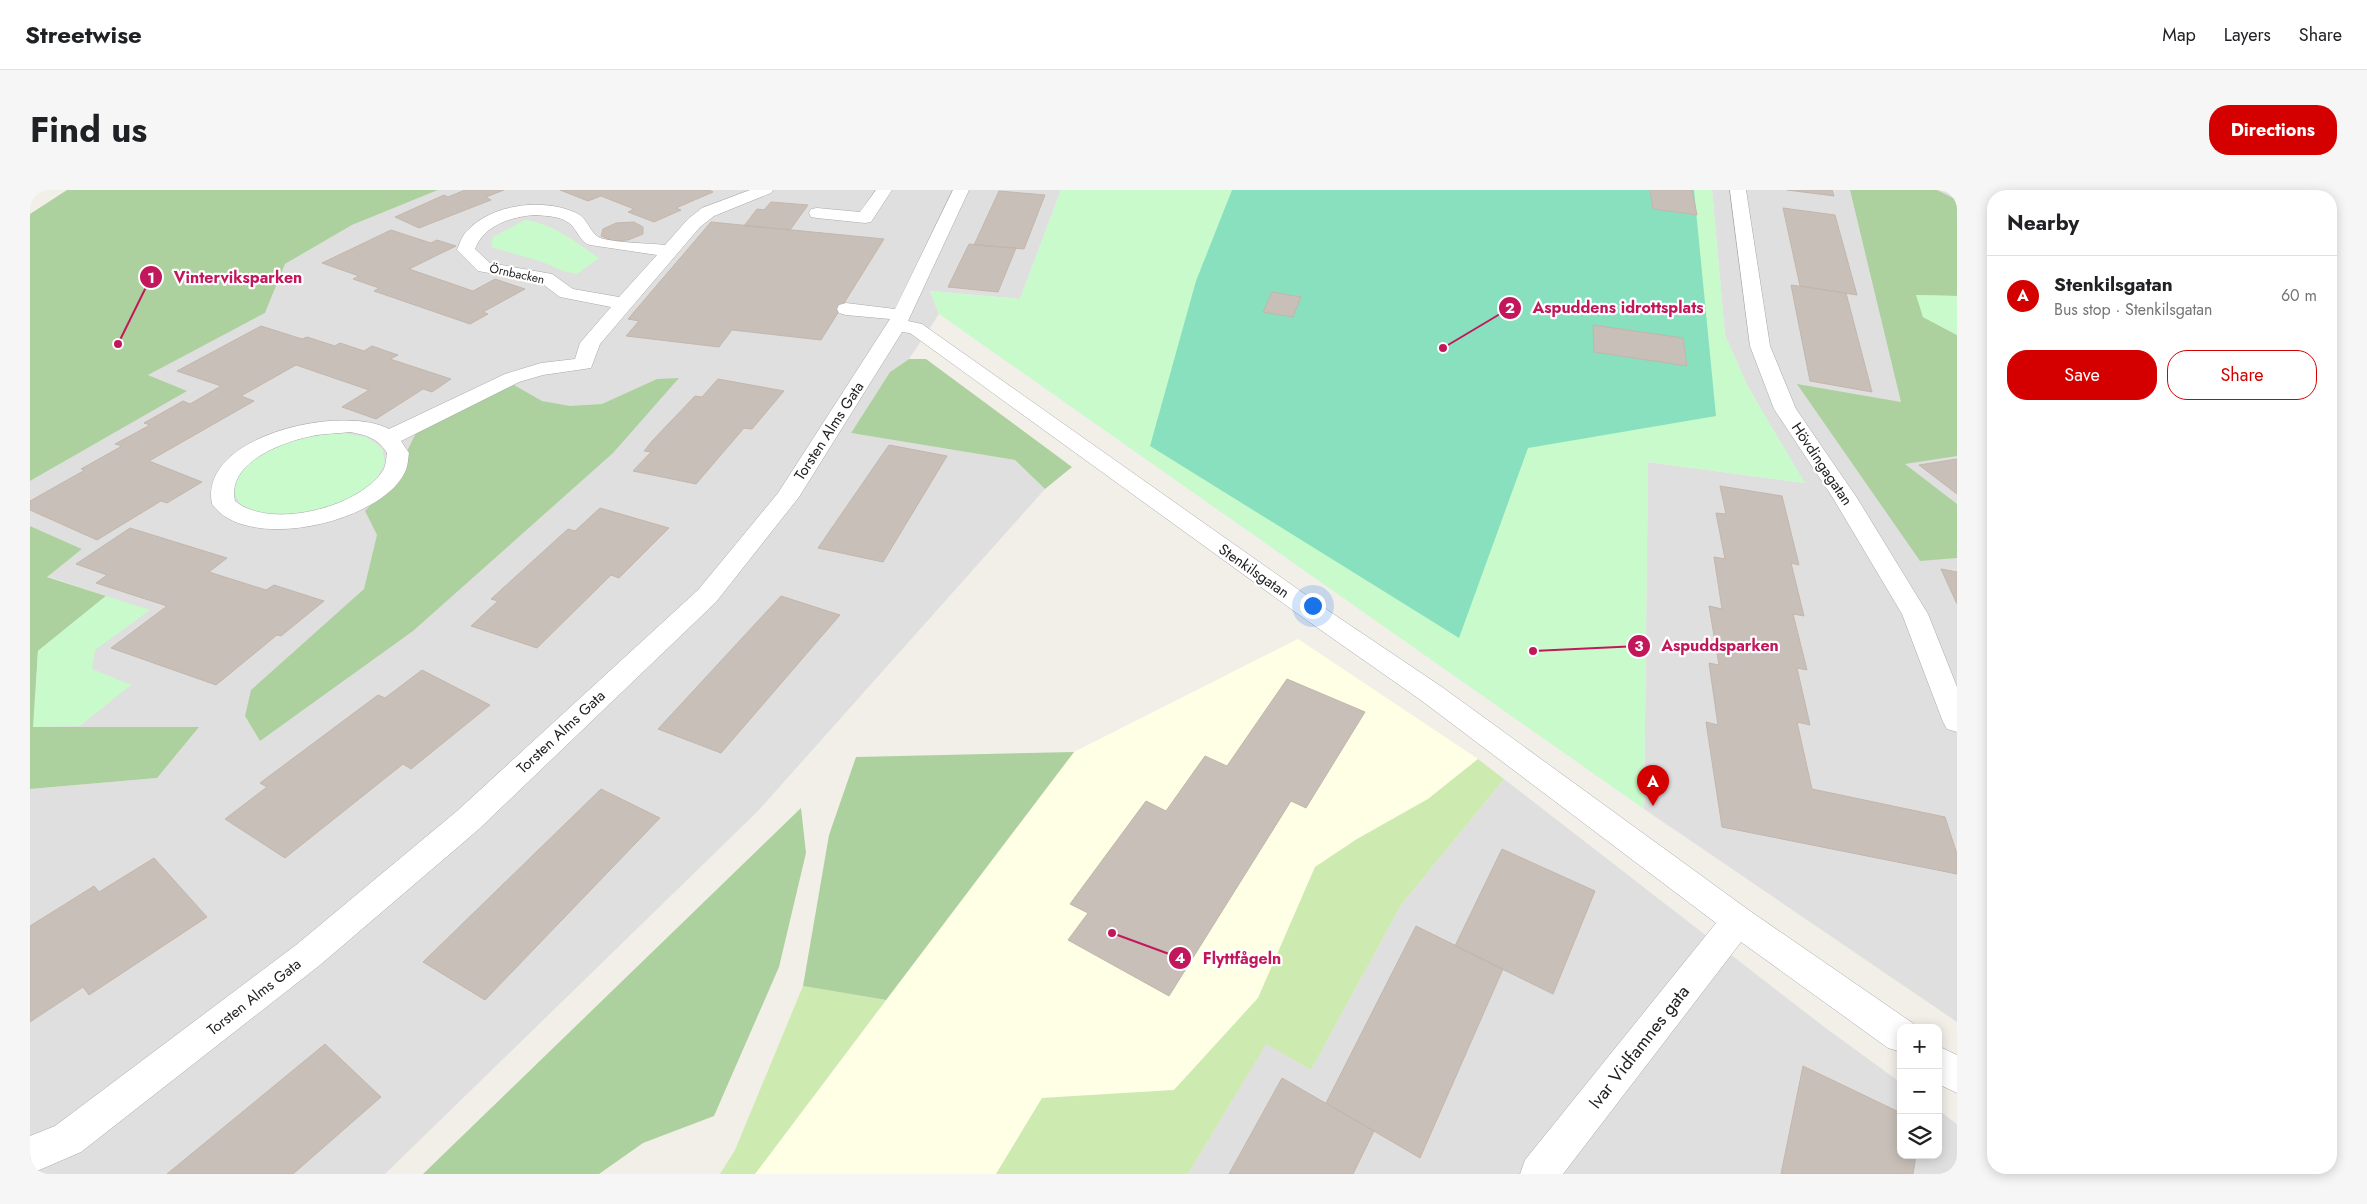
<!DOCTYPE html>
<meta charset="utf-8">
<style>
:root{--surface:#fff;--page:#f6f6f6;--text:#202124;--muted:#757577;--line:#e0e0e0;--accent:#d40000}
body{margin:0;font-family:Jost,sans-serif;background:var(--page);color:var(--text)}
.controls{position:absolute;right:15px;bottom:15px;display:grid;overflow:hidden;border-radius:10px;box-shadow:0 2px 12px #0003}
.controls button{width:45px;height:45px;display:grid;place-items:center;padding:0;border:0;border-bottom:1px solid var(--line);background:var(--surface);color:var(--text);font:25px sans-serif}
.you{position:absolute;left:1282px;top:415px;width:18px;height:18px;margin:-12px;border:4px solid #fff;border-radius:50%;background:#1a73e8;box-shadow:0 0 0 8px #1a73e833}
.badge{display:grid;place-items:center;width:32px;height:32px;border-radius:50%;background:var(--accent);color:#fff;font-size:16px;font-weight:700}
.pin{position:absolute;translate:-50% -41px;filter:drop-shadow(0 1px 2px #0008)}
.pin::after{content:'';position:absolute;top:26px;width:18px;height:15px;background:inherit;clip-path:polygon(0 0,100% 0,50% 100%)}
.list{margin:0;padding:0;list-style:none}
h2{display:flex;justify-content:space-between;align-items:center;height:65px;margin:0;padding:0 20px;font-size:21px}
h2 small{font-size:16px;font-weight:400;color:var(--muted)}
.list li{display:grid;grid-template-columns:32px 1fr auto;gap:15px;align-items:center;box-sizing:border-box;height:80px;padding:0 20px;border-top:1px solid var(--line)}
.list b{display:block;font-size:19px;white-space:nowrap}
.list p{margin:0;font-size:16px;white-space:nowrap;color:var(--muted)}
.list em{font-size:16px;font-style:normal;color:var(--muted)}
.actions{display:flex;gap:10px;padding:15px 20px}
.actions a{flex:1;padding:11px 0;border:1px solid var(--accent);border-radius:20px;text-align:center;font-size:18px;color:var(--accent)}
.actions .main{background:var(--accent);color:#fff}
.icon{flex:none;width:28px;height:28px;fill:none;stroke:currentColor;stroke-width:2;stroke-linecap:round;stroke-linejoin:round}
.map{position:relative;flex:none;width:1927px;height:984px;overflow:hidden;border-radius:20px}
header{display:flex;align-items:center;gap:30px;box-sizing:border-box;height:70px;padding:0 25px;background:var(--surface);border-bottom:1px solid var(--line)}
header strong{font-size:24px}
nav{display:flex;gap:28px;margin-inline-start:auto;font-size:18px}
.intro{display:flex;align-items:center;justify-content:space-between;box-sizing:border-box;height:120px;padding:0 30px}
h1{margin:0;font-size:35px}
.button{padding:12px 22px;border-radius:20px;background:var(--accent);color:#fff;font-size:18px;font-weight:700}
main{display:flex;gap:30px;padding:0 30px}
aside{flex:1;background:var(--surface);border-radius:20px;box-shadow:0 2px 12px #0003}
.map>svg:first-child{display:block}
</style>
<header>
<strong>Streetwise</strong>
<nav><a>Map</a><a>Layers</a><a>Share</a></nav>
</header>
<div class="intro"><h1>Find us</h1><a class="button">Directions</a></div>
<main>
<div class="map">
<svg width="1927" height="984" viewBox="0 0 1927 984">
<rect width="100%" height="100%" fill="#f2efe9"/>
<!-- residential -->
<path fill="#e0dfdf" d="M 408,0 L 1031,0 L 990,109 L 900,101 L 909,124 L 879,169 L 860,182 L 821,243 L 985,270 L 1015,299 L 728,621 L 355,984 L 0,984 L 0,599 L 127,588 L 3,537 L 76,406 L 16,386 L 52,359 L 0,336 L 0,291 L 156,201 L 117,185 L 235,123 L 255,74 L 322,35 Z
M 1682,0 L 1927,0 L 1927,832 L 1614,619 L 1618,272 L 1774,293 L 1718,197 L 1695,145 Z
M 1474,589 L 1793,836 L 1871,893 L 1871,965 L 1908,965 L 1908,920 L 1927,934 L 1927,984 L 1158,984 L 1236,853 L 1281,880 L 1371,715 Z"/>
<!-- education -->
<path fill="#ffffe5" d="M 1268,449 L 1448,569 L 1398,609 L 1327,649 L 1285,677 L 1228,808 L 1144,900 L 1012,908 L 966,984 L 725,984 L 1044,562 Z"/>
<!-- grass -->
<path fill="#cdebb0" d="M 1448,569 L 1474,589 L 1371,715 L 1281,880 L 1236,854 L 1158,984 L 966,984 L 1012,908 L 1144,900 L 1228,808 L 1285,677 L 1327,649 L 1398,609 Z
M 773,796 L 856,810 L 725,984 L 690,984 L 705,960 Z"/>
<!-- forest -->
<path fill="#add19e" d="M 37,0 L 408,0 L 322,35 L 255,74 L 235,123 L 118,185 L 157,201 L 0,291 L 0,24 Z
M 1820,0 L 1907,0 L 1927,10 L 1927,106 L 1887,105 L 1893,127 L 1927,145 L 1927,266 L 1875,274 L 1927,314 L 1927,368 L 1890,371 L 1767,194 L 1871,212 Z
M 879,169 L 896,169 L 1042,277 L 1015,299 L 985,270 L 821,243 L 860,182 Z
M 649,188 L 583,263 L 383,441 L 230,551 L 215,526 L 221,500 L 334,399 L 347,345 L 335,321 L 373,282 L 378,259 L 388,239 L 484,195 L 512,211 L 540,216 L 572,214 L 627,189 Z
M 0,336 L 52,359 L 17,387 L 76,406 L 8,461 L 4,537 L 169,537 L 127,588 L 0,599 Z
M 1044,562 L 856,810 L 773,796 L 799,645 L 826,567 Z
M 771,618 L 776,663 L 749,777 L 684,926 L 613,953 L 569,984 L 393,984 Z"/>
<!-- park -->
<path fill="#c8facc" d="M 1031,0 L 1682,0 L 1695,145 L 1718,197 L 1775,293 L 1618,272 L 1614,619 L 909,124 L 900,101 L 990,109 Z
M 495,30 C 525,34 545,52 569,68 L 547,84 L 533,81 L 513,72 L 461,57 L 463,47 Z
M 1886,105 L 1927,106 L 1927,145 L 1893,127 Z
M 312,243 L 336,247 L 352,258 L 355,273 L 346,290 L 324,306 L 294,319 L 261,325 L 232,324 L 211,315 L 203,301 C 205,295 206,287 210,283 C 234,252 276,246 312,243 Z
M 76,406 L 120,420 L 65,460 L 62,479 L 101,495 L 50,536 L 3,537 L 8,461 Z"/>
<!-- pitch -->
<path fill="#88e0be" d="M 1202,0 L 1664,0 L 1686,226 L 1498,258 L 1429,448 L 1120,256 L 1166,91 Z"/>
<!-- building -->
<path fill="#c7bfb8" stroke="#c4b6ab" d="M 435,0 L 474,0 L 456,7 L 461,10 L 389,38 L 365,27 L 414,5 L 418,7 Z
M 530,0 L 679,0 L 683,2 L 646,18 L 651,20 L 624,32 L 598,22 L 604,19 L 571,6 L 558,11 Z
M 1620,0 L 1662,0 L 1667,25 L 1623,19 Z
M 1757,0 L 1802,0 L 1804,6 Z
M 969,1 L 1015,5 L 994,59 L 944,55 Z
M 741,12 L 778,15 L 760,40 L 714,36 L 727,19 L 734,20 Z
M 1753,18 L 1805,25 L 1827,105 L 1770,96 Z
M 604,32 L 613,37 L 613,44 L 598,50 L 583,51 L 571,46 L 573,39 L 586,33 Z
M 681,32 L 854,49 L 791,150 L 702,140 L 689,157 L 596,146 L 609,131 L 598,129 Z
M 361,40 L 401,53 L 407,50 L 426,56 L 379,79 L 443,101 L 465,89 L 495,99 L 453,122 L 458,124 L 440,134 L 344,101 L 349,98 L 323,89 L 329,86 L 292,73 Z
M 939,54 L 986,58 L 968,102 L 918,97 Z
M 1761,95 L 1816,103 L 1842,202 L 1780,191 Z
M 1242,102 L 1271,107 L 1263,127 L 1233,122 Z
M 1563,135 L 1653,148 L 1657,176 L 1564,162 Z
M 231,136 L 272,149 L 277,147 L 305,156 L 310,153 L 334,161 L 342,156 L 368,165 L 360,169 L 421,189 L 402,202 L 393,199 L 346,229 L 312,217 L 339,200 L 266,175 L 211,206 L 224,211 L 119,271 L 172,292 L 137,313 L 131,311 L 67,350 L 0,320 L 0,311 L 55,280 L 51,279 L 92,256 L 85,254 L 120,235 L 114,233 L 153,211 L 160,214 L 191,196 L 147,181 Z
M 688,189 L 754,201 L 722,239 L 714,238 L 666,294 L 603,281 L 621,262 L 614,261 L 622,251 L 665,206 L 672,207 Z
M 859,255 L 917,266 L 853,372 L 788,358 Z
M 1927,269 L 1927,304 L 1889,275 Z
M 1690,296 L 1752,306 L 1769,375 L 1761,373 L 1774,426 L 1763,424 L 1777,480 L 1767,478 L 1780,535 L 1767,532 L 1782,599 L 1915,627 L 1927,664 L 1927,684 L 1692,637 L 1676,532 L 1688,535 L 1679,473 L 1689,475 L 1679,416 L 1692,419 L 1684,367 L 1695,369 L 1686,323 L 1696,324 Z
M 570,318 L 639,338 L 589,388 L 581,385 L 507,458 L 441,436 L 468,411 L 461,409 L 538,339 L 545,341 Z
M 100,338 L 197,368 L 179,382 L 236,400 L 244,395 L 294,411 L 251,446 L 247,445 L 186,495 L 81,458 L 137,416 L 66,393 L 77,385 L 46,374 Z
M 1911,379 L 1927,382 L 1927,414 Z
M 751,406 L 810,425 L 691,563 L 628,539 Z
M 392,480 L 460,515 L 381,579 L 373,574 L 255,668 L 195,629 L 237,597 L 230,593 L 348,505 L 355,508 Z
M 1257,489 L 1335,522 L 1276,618 L 1261,611 L 1139,806 L 1038,750 L 1058,723 L 1040,714 L 1116,611 L 1136,621 L 1175,566 L 1197,576 Z
M 571,599 L 630,628 L 455,810 L 393,772 Z
M 1472,659 L 1565,701 L 1523,804 L 1425,756 Z
M 124,668 L 177,727 L 59,805 L 53,797 L 0,832 L 0,736 L 64,696 L 69,702 Z
M 1386,736 L 1473,779 L 1390,968 L 1296,913 Z
M 295,854 L 351,907 L 263,984 L 137,984 Z
M 1773,876 L 1871,923 L 1871,965 L 1886,965 L 1883,984 L 1751,984 Z
M 1252,888 L 1344,941 L 1323,984 L 1199,984 Z"/>
<g fill="none" stroke-linecap="round" stroke-linejoin="round">
<!-- minor casing -->
<g stroke="#a9a9a9" stroke-width="1">
<path id="minor" d="M 720,0 L 743,0 L 741,3 L 684,26 L 670,37 L 570,154 L 561,178 L 513,185 L 489,192 L 371,251 L 379,263 C 378,269 378,276 375,282 C 352,332 217,364 182,314 C 168,245 313,214 359,239 L 475,184 L 511,173 L 545,169 L 550,153 L 581,117 L 530,107 L 510,92 L 448,81 L 427,60 C 430,53 432,45 438,40 C 463,13 518,7 550,25 C 558,31 561,44 570,48 C 588,53 616,53 635,55 L 658,29 L 672,18 ZM 504,25 C 517,26 535,26 543,37 C 549,44 551,52 560,55 L 627,65 L 589,107 L 543,99 L 522,84 L 460,73 L 445,59 C 454,35 481,27 504,25 ZM 320,242 C 336,245 348,248 357,263 C 356,269 356,277 352,282 C 327,318 240,340 205,311 C 196,273 252,252 282,246 C 294,243 307,244 320,242 Z
M 846,0 L 862,0 L 841,32 L 835,33 L 787,28 L 781,27 L 779,23 L 781,19 L 787,18 L 830,22 Z
M 923,0 L 939,0 L 878,131 L 892,134 L 1293,417 L 1412,497 L 1720,721 L 1884,834 L 1885,838 L 1871,838 L 1871,862 L 1858,858 L 1711,752 L 1533,984 L 1490,984 L 1495,970 L 1686,733 L 1392,511 L 1275,429 L 880,143 L 872,142 L 769,307 L 686,412 L 449,639 L 290,775 L 51,962 L 0,984 L 0,946 L 25,936 L 266,755 L 427,621 L 668,400 L 748,303 L 860,129 L 816,125 L 809,123 L 807,119 L 809,115 L 816,113 L 865,119 Z
M 1700,0 L 1716,0 L 1740,156 L 1766,219 L 1827,308 L 1898,424 L 1927,497 L 1927,542 L 1917,539 L 1913,532 L 1872,424 L 1803,308 L 1744,219 L 1720,156 Z
M 1908,856 L 1927,865 L 1927,903 L 1908,894 Z"/>
</g>
<!-- minor -->
<use href="#minor" fill="#fff" fill-rule="evenodd"/>
</g>
<g text-anchor="middle" stroke-width="4.5" stroke-linejoin="round" paint-order="stroke">
<!-- far-street labels -->
<g font-size="12" fill="#222" stroke="#fff">
<text transform="translate(487 84) rotate(12)" y="4">Örnbacken</text>
</g>
<!-- street labels -->
<g font-size="15" fill="#222" stroke="#fff">
<text transform="translate(799 241) rotate(-57)" y="5">Torsten Alms Gata</text>
<text transform="translate(1792 274) rotate(56)" y="5">Hövdingagatan</text>
<text transform="translate(1224 381) rotate(35)" y="5">Stenkilsgatan</text>
<text transform="translate(531 542) rotate(-43)" y="5">Torsten Alms Gata</text>
<text transform="translate(224 807) rotate(-38)" y="5">Torsten Alms Gata</text>
</g>
<!-- near-street labels -->
<g font-size="18" fill="#222" stroke="#fff">
<text transform="translate(1609 857) rotate(-52)" y="6">Ivar Vidfamnes gata</text>
</g>
</g>
<!-- callouts -->
<path fill="none" stroke="#c2185b" stroke-width="2" d="M88 154L121 87M1413 158L1480 118M1503 461L1609 456M1082 743L1150 768"/>
<g fill="#c2185b" stroke="#fff" stroke-width="2">
<circle cx="88" cy="154" r="5"/>
<circle cx="1413" cy="158" r="5"/>
<circle cx="1503" cy="461" r="5"/>
<circle cx="1082" cy="743" r="5"/>
<circle cx="121" cy="87" r="12"/>
<circle cx="1480" cy="118" r="12"/>
<circle cx="1609" cy="456" r="12"/>
<circle cx="1150" cy="768" r="12"/>
</g>
<g font-size="15" text-anchor="middle" font-weight="bold" fill="#fff">
<text x="121" y="93">1</text>
<text x="1480" y="123">2</text>
<text x="1609" y="461">3</text>
<text x="1150" y="773">4</text>
</g>
<g font-size="16" text-anchor="middle" font-weight="bold" fill="#c2185b" stroke="#fff" stroke-width="4.5" stroke-linejoin="round" paint-order="stroke">
<text x="208" y="93">Vinterviksparken</text>
<text x="1588" y="123">Aspuddens idrottsplats</text>
<text x="1690" y="461">Aspuddsparken</text>
<text x="1212" y="774">Flyttfågeln</text>
</g>
</svg>
<div class="controls">
<button>+</button>
<button>−</button>
<button><svg class="icon" aria-label="layers" viewBox="0 0 24 24"><path d="M12 4l9 5-9 5-9-5zM3 14l9 5 9-5"/></svg></button>
</div>
<div class="you"></div>
<div class="pin badge" style="left:1623px;top:616px">A</div>
</div>
<aside>
<h2>Nearby<small></small></h2>
<ul class="list">
<li><span class="badge">A</span><div><b>Stenkilsgatan</b><p>Bus stop · Stenkilsgatan</p></div><em>60 m</em></li>
</ul>
<div class="actions"><a class="main">Save</a><a>Share</a></div>
</aside>
</main>
